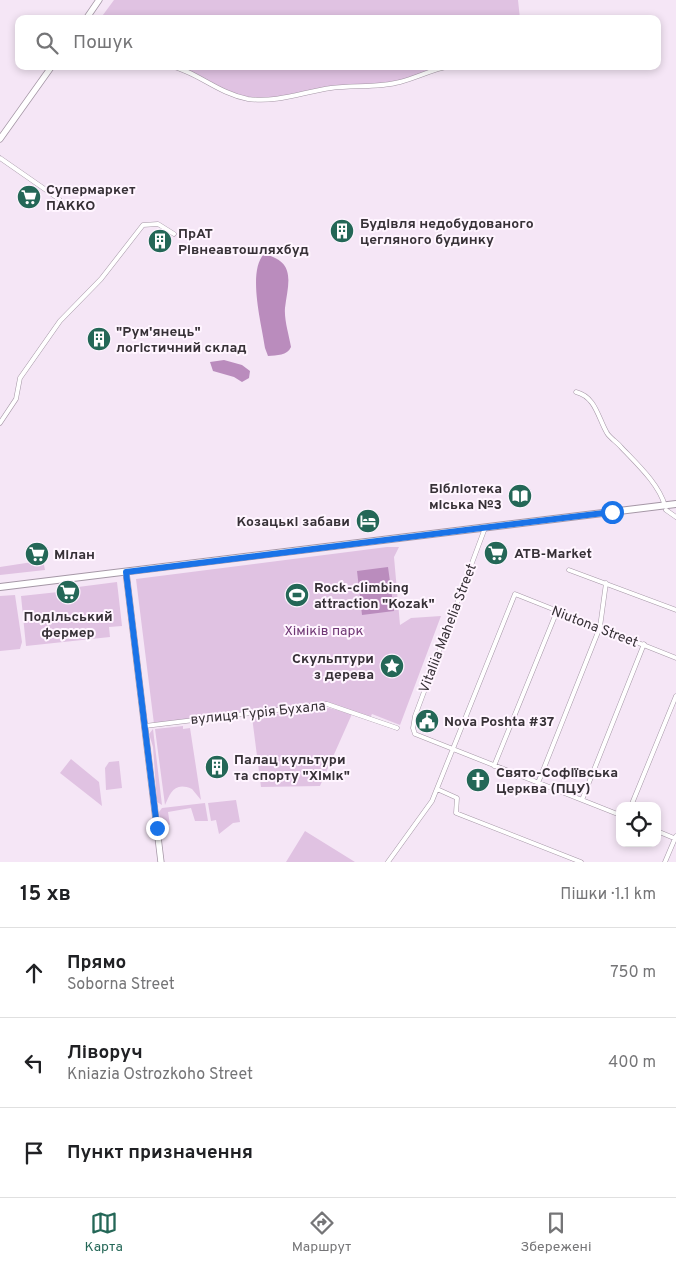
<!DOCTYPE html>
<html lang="uk">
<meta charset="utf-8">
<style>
:root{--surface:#fff;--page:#f2f2f2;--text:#202124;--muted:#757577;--line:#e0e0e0;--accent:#246757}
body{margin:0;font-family:Overpass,sans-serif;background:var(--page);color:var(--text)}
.controls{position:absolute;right:15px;bottom:15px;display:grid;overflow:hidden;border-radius:10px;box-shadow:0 2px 8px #0003}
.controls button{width:45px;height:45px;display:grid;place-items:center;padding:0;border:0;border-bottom:1px solid var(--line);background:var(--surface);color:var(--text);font:25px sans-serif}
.stop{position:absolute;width:15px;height:15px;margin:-11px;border:4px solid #1a73e8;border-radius:50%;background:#fff}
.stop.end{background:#1a73e8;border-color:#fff;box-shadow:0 1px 5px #0008}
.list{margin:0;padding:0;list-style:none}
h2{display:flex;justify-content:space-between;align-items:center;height:65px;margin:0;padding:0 20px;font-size:21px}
h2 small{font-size:16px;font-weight:400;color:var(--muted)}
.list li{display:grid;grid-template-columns:32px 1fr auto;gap:15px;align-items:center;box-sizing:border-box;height:90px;padding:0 20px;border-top:1px solid var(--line)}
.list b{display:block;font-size:19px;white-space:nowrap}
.list p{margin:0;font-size:16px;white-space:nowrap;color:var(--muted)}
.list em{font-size:16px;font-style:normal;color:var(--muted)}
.icon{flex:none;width:28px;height:28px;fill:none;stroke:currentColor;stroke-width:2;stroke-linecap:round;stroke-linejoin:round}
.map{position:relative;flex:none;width:676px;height:862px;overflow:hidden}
.search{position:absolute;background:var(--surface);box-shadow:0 2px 8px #0003;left:15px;right:15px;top:15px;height:55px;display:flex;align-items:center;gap:12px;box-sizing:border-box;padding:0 18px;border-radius:10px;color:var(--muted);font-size:19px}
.sheet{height:335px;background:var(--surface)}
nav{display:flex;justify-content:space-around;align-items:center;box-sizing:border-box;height:70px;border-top:1px solid var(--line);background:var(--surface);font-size:14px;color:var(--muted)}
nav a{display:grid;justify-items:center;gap:2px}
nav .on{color:var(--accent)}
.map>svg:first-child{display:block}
</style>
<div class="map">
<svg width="676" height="862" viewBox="0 0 676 862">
<rect width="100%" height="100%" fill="#f5e6f6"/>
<!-- green -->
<path fill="#e0c2e2" d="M 114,0 L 518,0 L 520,19 L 100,19 Z
M 170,66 L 451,66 L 399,82 L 331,88 L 269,99 L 235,96 Z
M 387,547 L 399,547 L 394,557 L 400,625 L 411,618 L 441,616 L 400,725 L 372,714 L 370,718 L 327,704 L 154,724 L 136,579 Z
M 39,561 L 44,565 L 45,570 L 0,575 L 0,567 Z
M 117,582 L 122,626 L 109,627 L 110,637 L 26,646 L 21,596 L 77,590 L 78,587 Z
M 15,595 L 22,642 L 20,649 L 0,651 L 0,596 Z
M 329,708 L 352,714 L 320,786 L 261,787 L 252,717 Z
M 183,726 L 183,729 L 190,728 L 201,800 L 192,789 C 174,781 170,794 165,805 L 155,729 Z
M 153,729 L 162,805 L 157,802 L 153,747 L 149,734 Z
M 71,759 L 99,782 L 102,806 L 60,773 Z
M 119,761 L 122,788 L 106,790 L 105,768 L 109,762 Z
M 236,800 L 240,822 L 233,823 L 219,834 L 216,820 L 211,821 L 208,803 Z
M 205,803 L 208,821 L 195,821 L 191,808 L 168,812 L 170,825 L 160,822 L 159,812 L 162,808 Z
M 305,831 L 355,862 L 286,862 Z"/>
<!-- water -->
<path fill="#ba8cbd" d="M 264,254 C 297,262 288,283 285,308 C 284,320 289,335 291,347 C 287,356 277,355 268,356 L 265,348 C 262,325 247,272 264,254 Z
M 224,360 L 242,365 L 250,371 L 249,378 L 242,382 L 234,377 L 213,371 L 210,362 Z
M 388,567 L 394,611 L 362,615 L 357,571 Z"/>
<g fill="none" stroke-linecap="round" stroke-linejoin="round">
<!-- street casing -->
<g stroke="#a597a6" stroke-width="5">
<path id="street" d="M 170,66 C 196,71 217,93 248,99 C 277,103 303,92 331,88 C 354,85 378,88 400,82 C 418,77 433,69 451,66
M 0,158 L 59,199
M 576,392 C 596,397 598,418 607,433 C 611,439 617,442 621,447 C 637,464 659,484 665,506
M 0,423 L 16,399 L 20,378 L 60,321 L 101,279 L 143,225 L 158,224 L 174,234
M 666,510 L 676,517
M 485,528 L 415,716 L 413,728 L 415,734 L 620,815
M 569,570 L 676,610
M 145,726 L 327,704 L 397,728
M 494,766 L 557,611
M 538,783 L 600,627 L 606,583
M 437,789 L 457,798 L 456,813 L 581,862
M 582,800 L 644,644
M 631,806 L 676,696
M 657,831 L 676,839
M 388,862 L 432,801 L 515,594 L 676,658
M 665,862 L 676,836"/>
</g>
<!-- secondary casing -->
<g stroke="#a597a6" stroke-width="7">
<path id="secondary" d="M 86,19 L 99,0
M 0,139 L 52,66
M 126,572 L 161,862"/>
</g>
<!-- primary casing -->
<g stroke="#a597a6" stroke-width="8">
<path id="primary" d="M 0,587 L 676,504"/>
</g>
<!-- street -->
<use href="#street" stroke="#fff" stroke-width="4"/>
<!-- secondary -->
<use href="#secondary" stroke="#fff" stroke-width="5.5"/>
<!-- primary -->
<use href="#primary" stroke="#fff" stroke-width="6"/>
</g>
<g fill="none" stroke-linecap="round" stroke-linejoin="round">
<!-- route -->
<path stroke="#1a73e8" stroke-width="6" d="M 157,828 L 126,572 L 612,512"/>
</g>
<!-- icons -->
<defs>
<g id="supermarket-disc" transform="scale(1.25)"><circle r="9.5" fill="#246757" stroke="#fff5ff"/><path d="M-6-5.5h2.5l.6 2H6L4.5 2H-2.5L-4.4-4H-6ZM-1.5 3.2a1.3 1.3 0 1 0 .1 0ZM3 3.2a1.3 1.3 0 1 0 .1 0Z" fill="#fff"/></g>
<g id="building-disc" transform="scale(1.25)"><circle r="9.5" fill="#246757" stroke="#fff5ff"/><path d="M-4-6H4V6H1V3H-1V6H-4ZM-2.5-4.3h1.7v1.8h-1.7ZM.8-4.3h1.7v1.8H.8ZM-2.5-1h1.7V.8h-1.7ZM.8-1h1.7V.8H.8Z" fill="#fff"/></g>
<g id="library-disc" transform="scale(1.25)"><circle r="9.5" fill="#246757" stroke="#fff5ff"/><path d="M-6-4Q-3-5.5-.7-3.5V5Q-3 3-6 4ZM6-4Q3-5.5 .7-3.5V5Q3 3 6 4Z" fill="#fff"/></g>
<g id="hotel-disc" transform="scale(1.25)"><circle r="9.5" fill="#246757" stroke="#fff5ff"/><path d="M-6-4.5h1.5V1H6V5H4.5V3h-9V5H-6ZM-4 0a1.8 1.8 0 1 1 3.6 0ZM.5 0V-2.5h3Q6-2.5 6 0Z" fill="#fff"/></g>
<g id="stadium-disc" transform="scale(1.25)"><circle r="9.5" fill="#246757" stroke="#fff5ff"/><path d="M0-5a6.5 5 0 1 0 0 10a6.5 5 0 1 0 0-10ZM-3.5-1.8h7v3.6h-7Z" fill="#fff"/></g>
<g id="sight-disc" transform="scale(1.25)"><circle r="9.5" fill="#246757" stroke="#fff5ff"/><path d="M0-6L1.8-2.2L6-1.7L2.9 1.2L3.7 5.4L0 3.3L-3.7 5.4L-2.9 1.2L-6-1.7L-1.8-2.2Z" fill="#fff"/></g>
<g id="civic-disc" transform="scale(1.25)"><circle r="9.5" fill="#246757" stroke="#fff5ff"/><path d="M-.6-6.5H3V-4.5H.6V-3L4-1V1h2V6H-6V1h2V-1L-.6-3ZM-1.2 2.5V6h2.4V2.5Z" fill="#fff"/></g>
<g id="church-disc" transform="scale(1.25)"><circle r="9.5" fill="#246757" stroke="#fff5ff"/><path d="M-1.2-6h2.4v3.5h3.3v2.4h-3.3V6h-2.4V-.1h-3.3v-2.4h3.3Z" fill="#fff"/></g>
</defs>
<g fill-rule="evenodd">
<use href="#supermarket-disc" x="29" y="197"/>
<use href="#building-disc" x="342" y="231"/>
<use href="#building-disc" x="160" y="241"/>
<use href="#building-disc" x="99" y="339"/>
<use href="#library-disc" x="520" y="496"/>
<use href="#hotel-disc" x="368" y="521"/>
<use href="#supermarket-disc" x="496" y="553"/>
<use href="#supermarket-disc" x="37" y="554"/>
<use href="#supermarket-disc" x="68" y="592"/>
<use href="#stadium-disc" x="297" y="595"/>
<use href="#sight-disc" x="392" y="666"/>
<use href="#civic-disc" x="427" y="721"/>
<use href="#building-disc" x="217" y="767"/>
<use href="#church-disc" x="478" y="780"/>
</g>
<g text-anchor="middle" stroke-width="4" stroke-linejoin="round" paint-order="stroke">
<!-- poi labels -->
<g font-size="14" font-weight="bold" fill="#373137" stroke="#fff5ff" text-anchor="start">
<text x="46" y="194">Супермаркет<tspan x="46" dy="16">ПАККО</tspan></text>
<text x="360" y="228">Будівля недобудованого<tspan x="360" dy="16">цегляного будинку</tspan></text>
<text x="178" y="238">ПрАТ<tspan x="178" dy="16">Рівнеавтошляхбуд</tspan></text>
<text x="116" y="336">"Рум'янець"<tspan x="116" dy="16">логістичний склад</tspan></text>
<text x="502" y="493" text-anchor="end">Бібліотека<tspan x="502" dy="16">міська №3</tspan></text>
<text x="350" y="526" text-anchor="end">Козацькі забави</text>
<text x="514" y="558">ATB-Market</text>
<text x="54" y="559">Мілан</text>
<text x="314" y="592">Rock-climbing<tspan x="314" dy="16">attraction "Kozak"</tspan></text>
<text x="68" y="621" text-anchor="middle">Подільський<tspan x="68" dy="16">фермер</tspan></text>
<text x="374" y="663" text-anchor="end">Скульптури<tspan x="374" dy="16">з дерева</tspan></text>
<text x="444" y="726">Nova Poshta #37</text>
<text x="234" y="764">Палац культури<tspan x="234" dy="16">та спорту "Хімік"</tspan></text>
<text x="496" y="777">Свято-Софіївська<tspan x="496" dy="16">Церква (ПЦУ)</tspan></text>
</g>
<!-- street labels -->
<g font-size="14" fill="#373137" stroke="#fff5ff">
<text transform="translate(595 626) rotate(21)" y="5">Niutona Street</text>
<text transform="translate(447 628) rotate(-69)" y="5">Vitaliia Mahelia Street</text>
<text transform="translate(258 712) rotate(-6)" y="5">вулиця Гурія Бухала</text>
</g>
<!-- park labels -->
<g font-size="14" fill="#6f3674" stroke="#fff5ff">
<text x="324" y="635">Хіміків парк</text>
</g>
</g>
</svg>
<div class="controls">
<button><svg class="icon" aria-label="locate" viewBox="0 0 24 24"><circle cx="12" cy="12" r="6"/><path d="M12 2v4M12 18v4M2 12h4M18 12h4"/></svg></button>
</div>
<div class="stop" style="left:612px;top:512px"></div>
<div class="stop end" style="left:157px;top:828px"></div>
<div class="search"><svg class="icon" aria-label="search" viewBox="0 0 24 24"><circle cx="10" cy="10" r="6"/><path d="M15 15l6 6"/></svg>Пошук</div>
</div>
<section class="sheet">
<h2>15 хв<small>Пішки · 1.1 km</small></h2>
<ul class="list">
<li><svg class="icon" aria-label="ahead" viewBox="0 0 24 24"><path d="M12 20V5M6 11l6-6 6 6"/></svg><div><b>Прямо</b><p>Soborna Street</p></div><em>750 m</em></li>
<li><svg class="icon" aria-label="left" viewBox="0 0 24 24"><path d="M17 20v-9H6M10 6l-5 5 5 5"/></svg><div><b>Ліворуч</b><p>Kniazia Ostrozkoho Street</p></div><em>400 m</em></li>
<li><svg class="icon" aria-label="arrive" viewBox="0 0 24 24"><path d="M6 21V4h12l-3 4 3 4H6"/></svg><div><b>Пункт призначення</b></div></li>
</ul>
</section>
<nav>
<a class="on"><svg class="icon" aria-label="map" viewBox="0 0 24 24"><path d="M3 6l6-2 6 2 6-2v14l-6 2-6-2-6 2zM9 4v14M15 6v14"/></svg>Карта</a>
<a><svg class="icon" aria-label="directions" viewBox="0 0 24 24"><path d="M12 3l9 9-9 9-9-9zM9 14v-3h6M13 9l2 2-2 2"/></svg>Маршрут</a>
<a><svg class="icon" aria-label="saved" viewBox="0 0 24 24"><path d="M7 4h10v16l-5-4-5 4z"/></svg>Збережені</a>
</nav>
